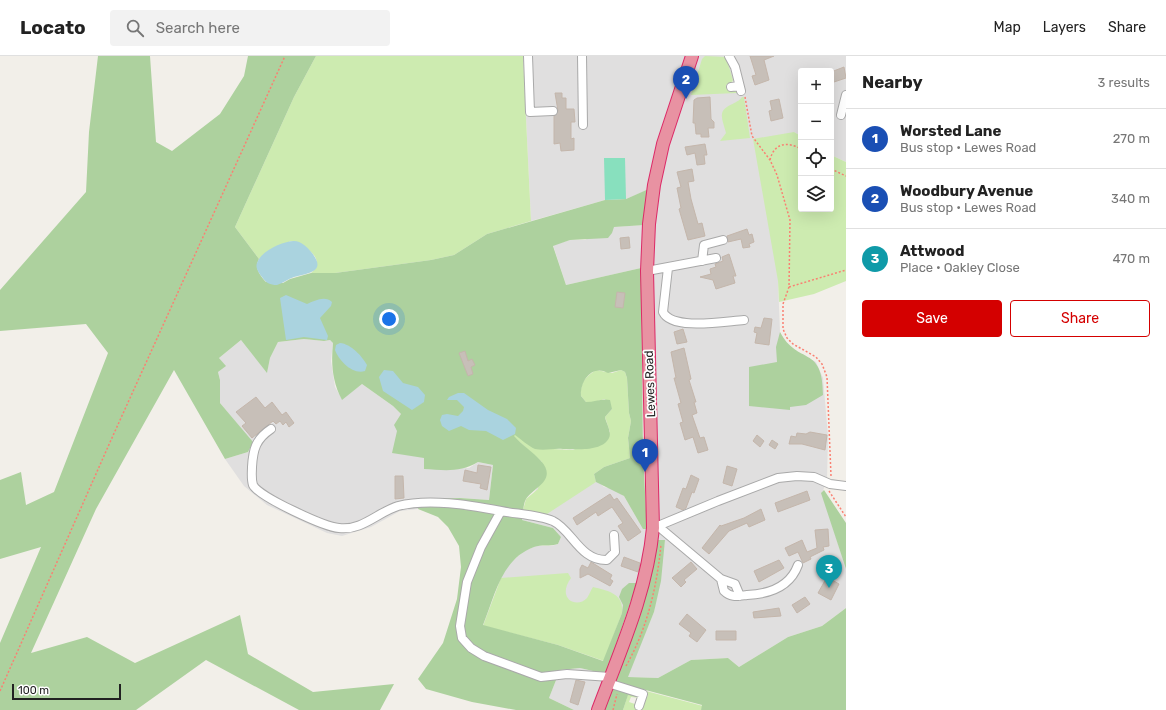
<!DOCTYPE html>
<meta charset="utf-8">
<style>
:root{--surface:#fff;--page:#f2f2f2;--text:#222;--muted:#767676;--line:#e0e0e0;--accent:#d40000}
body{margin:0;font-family:Rubik,sans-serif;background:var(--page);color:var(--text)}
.controls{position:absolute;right:12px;top:12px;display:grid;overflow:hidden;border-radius:4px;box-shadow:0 4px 16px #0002}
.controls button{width:36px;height:36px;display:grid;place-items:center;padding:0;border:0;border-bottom:1px solid var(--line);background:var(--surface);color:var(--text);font:20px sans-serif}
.scale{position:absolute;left:12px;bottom:10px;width:109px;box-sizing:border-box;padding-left:4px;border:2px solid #222;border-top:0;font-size:11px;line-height:14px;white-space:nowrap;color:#222;-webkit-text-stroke:3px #fff;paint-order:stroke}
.you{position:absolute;left:389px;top:263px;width:14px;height:14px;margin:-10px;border:3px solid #fff;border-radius:50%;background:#1a73e8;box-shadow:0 0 0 6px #1a73e833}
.badge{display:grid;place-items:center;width:26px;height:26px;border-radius:50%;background:var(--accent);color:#fff;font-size:13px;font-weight:700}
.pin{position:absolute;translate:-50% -33px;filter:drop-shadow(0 1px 2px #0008)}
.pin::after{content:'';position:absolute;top:21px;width:14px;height:12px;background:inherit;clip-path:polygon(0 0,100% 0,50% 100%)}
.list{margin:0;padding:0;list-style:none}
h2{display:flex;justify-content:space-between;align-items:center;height:52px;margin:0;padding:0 16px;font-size:17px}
h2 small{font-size:13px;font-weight:400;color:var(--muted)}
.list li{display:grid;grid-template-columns:26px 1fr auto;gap:12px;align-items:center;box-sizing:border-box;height:60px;padding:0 16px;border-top:1px solid var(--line)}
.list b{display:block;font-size:15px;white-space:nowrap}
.list p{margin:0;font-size:13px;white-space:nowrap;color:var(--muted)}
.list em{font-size:13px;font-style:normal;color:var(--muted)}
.actions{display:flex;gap:8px;padding:12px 16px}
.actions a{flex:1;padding:9px 0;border:1px solid var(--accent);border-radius:4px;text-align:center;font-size:14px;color:var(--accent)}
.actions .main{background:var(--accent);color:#fff}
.icon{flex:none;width:22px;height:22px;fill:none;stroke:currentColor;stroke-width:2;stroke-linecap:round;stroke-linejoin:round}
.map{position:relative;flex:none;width:846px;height:654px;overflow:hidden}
header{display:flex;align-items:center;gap:24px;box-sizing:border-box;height:56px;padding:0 20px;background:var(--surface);border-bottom:1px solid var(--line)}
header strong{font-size:19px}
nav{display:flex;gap:22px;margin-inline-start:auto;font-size:14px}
.search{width:280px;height:36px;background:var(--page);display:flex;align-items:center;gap:10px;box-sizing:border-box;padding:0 14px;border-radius:4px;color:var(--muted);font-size:15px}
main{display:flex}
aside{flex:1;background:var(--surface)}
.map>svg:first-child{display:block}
</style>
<header>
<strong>Locato</strong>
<div class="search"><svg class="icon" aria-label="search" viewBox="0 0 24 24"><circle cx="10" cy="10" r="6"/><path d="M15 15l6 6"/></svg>Search here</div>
<nav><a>Map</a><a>Layers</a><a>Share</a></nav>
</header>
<main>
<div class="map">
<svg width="846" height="654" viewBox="0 0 846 654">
<rect width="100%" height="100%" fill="#f2efe9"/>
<!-- residential -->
<path fill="#e0dfdf" d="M 523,0 L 846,0 L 846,106 L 831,99 L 831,15 L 801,15 L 801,80 L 794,76 L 778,225 L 780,276 L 785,286 L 792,293 L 816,306 L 823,322 L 828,380 L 827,424 L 822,437 L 846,513 L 846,552 L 822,570 L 788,581 L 739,611 L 728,602 L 691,604 L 658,622 L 627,621 L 654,556 L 665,484 L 657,484 L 653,213 L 641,212 L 566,229 L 553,189 L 570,184 L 585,184 L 613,171 L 645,169 L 650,133 L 626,143 L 605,144 L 531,165 Z
M 304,283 L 324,285 L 330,284 L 333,287 L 331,305 L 335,331 L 342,343 L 362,328 L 393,350 L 401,358 L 424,402 L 424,413 L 469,412 L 478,406 L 493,409 L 489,444 L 460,442 L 421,443 L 418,453 L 400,455 L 371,471 L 342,480 L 327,477 L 267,449 L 244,430 L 225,403 L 248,396 L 252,386 L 220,347 L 220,324 L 218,316 L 225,310 L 219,302 L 241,284 L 267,316 L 270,302 L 278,286 Z
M 562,393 L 604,431 L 613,433 L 624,440 L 643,472 L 647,473 L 647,486 L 643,509 L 628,558 L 483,570 L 505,512 L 524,495 L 536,490 L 551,490 L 558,488 L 561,481 L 553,472 L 522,464 L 523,454 Z
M 580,612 L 606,618 L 591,654 L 574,654 L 549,642 L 560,614 Z"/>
<!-- grass -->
<path fill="#cdebb0" d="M 316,0 L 523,0 L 531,165 L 487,178 L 454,199 L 431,204 L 335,217 L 311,217 L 316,212 C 321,197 302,190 291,185 L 275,192 L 259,203 L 235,171 L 294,41 Z
M 705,0 L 726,1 L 733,24 L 732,26 L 726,29 L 727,34 L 736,34 L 737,37 L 691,39 L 702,3 Z
M 742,41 L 744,41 L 750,82 L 720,85 L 726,77 C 725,72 721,63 722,58 C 723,49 738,48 742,41 Z
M 794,76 L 801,80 L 801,153 L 831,153 L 831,99 L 846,106 L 846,225 L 814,238 L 779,246 L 778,225 L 753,83 Z
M 596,314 L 612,317 L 621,314 L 625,316 L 627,322 L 629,357 L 631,365 L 628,382 L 630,402 L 604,411 L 594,418 L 596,426 L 547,458 L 523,454 L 526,443 L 538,433 L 542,406 L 513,380 L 515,378 L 534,392 L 573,394 L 610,376 L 605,361 L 612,353 L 605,343 L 594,346 L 586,346 L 581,340 C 580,327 585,321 596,314 Z
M 568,517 L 571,522 C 556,543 577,553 587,542 C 589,539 591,534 593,531 C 608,535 624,537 622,557 L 604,605 L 558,589 L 483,570 L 501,522 Z
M 646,635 L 703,650 L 701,654 L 623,654 L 628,638 L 640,642 L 631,641 L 629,646 L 638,649 L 644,640 L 647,641 L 648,639 L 645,638 Z"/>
<!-- forest -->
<path fill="#add19e" d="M 98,0 L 150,0 L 156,86 L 172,95 L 220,58 L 244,20 L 248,0 L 316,0 L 294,41 L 235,171 L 259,203 C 254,212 260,219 266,226 L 283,227 L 290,223 L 311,217 L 335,217 L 431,204 L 454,199 L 487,178 L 605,144 L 626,143 L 651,132 L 645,169 L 614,171 L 612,177 L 608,182 L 570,184 L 553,190 L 566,229 L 641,212 L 643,399 L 647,473 L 643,473 L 624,440 L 596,426 L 594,418 L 604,411 L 630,402 L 628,382 L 631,365 L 629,357 L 627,322 L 625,316 L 621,314 L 608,317 C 592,308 580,325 581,340 L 586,346 C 595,346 602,342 610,344 L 612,353 L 605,361 C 606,367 612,376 609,382 C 602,396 576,393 563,393 C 554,392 545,395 535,393 C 528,390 521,383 515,379 L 514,380 C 522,389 533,396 541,405 C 558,424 533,432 526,443 C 523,448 523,458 522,464 L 553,472 L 561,481 L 558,488 C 550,491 541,488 534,491 C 501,503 495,540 483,569 L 558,589 L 603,605 L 622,557 L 623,549 L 619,541 L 622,533 L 629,527 L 637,527 L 606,618 L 580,612 L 560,614 L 549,642 L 574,654 L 516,654 L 472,646 L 426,633 L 418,623 L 443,587 L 457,543 L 461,511 L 459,490 L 448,471 L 438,461 L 418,453 L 421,443 L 460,442 L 489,444 L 493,409 L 478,406 C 460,417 443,414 424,413 L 424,402 L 392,397 L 397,375 L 394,369 L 401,358 L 393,350 L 362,328 L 342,344 C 332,325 331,307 333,287 L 330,284 L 324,285 L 304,283 L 278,286 L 270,302 L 267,317 L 241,284 L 219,302 L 226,310 L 218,316 L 220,324 L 220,347 L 253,386 L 248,396 L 225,403 L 174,314 L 96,453 L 31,597 L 87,581 L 135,607 L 240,559 L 248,598 L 313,636 L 394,628 L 380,654 L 299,654 L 206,604 L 136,654 L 0,654 L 0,587 L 41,491 L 0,503 L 0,424 L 21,416 L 26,449 L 54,436 L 108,297 L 86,268 L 0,275 L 0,234 L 86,136 L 89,76 Z
M 780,276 C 798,310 823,288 823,339 L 806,349 L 790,351 L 790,354 L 749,350 L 749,311 L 777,306 L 776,291 Z
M 824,434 L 846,467 L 846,513 L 821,437 Z
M 657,484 L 665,484 L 661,525 L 654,556 L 628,621 L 658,622 L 691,604 L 728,602 L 739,611 L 788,581 L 822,570 L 846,552 L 846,654 L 701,654 L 702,649 L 623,628 L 639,639 L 638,641 L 628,639 L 623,654 L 604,654 L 625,597 Z"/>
<!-- pitch -->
<path fill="#88e0be" d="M 604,102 L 625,102 L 626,143 L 605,144 Z"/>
<!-- water -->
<path fill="#aad3df" d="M 294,185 C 301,185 307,191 312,197 C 327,216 308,217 294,221 C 288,223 283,227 277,229 C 270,229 266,227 262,221 C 259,217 255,212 257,207 C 261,195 283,185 294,185 Z
M 286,239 L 307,248 C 314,245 325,239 332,246 L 331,250 L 320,262 L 328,280 L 327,284 L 304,281 L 286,284 L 280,242 Z
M 340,287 C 351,288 362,300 367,309 L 365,315 C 353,319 339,305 335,294 L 336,289 Z
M 384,314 L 393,315 L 403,327 L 418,331 L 425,339 L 424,346 L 412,354 L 383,335 L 379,321 Z
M 458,337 L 464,337 L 488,354 L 507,363 L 516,372 L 515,378 L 503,384 L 486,375 L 469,374 L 461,370 L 449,375 L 442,370 L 440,364 L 442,359 L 447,358 L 458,360 L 463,355 L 464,351 L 457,344 L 447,344 L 449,341 Z"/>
<!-- building -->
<path fill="#c7bfb8" stroke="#c4b6ab" d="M 750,0 L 774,0 L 764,4 L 769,24 L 755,29 L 752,20 L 756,19 Z
M 844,11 L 846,22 L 831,27 L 831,16 Z
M 555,37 L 562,37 L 562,42 L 566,42 L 566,53 L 574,53 L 575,66 L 571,66 L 571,83 L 574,82 L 574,94 L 561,95 L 560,87 L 554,88 L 554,60 L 558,55 Z
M 710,41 L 711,63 L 714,66 L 714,72 L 708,72 L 709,81 L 701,81 L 701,78 L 696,78 L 695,67 L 693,67 L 694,44 L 697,42 Z
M 779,43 L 783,62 L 771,65 L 769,55 L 772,54 L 770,45 Z
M 705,88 L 707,99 L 704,99 L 705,108 L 697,109 L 695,97 L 687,99 L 685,91 Z
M 692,113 L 694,125 L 688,126 L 691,143 L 698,168 L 702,167 L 705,180 L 688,184 L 679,153 L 681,152 L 677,132 L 681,131 L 677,116 Z
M 747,173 L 749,179 L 752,178 L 754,186 L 749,188 L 750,191 L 743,192 L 741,183 L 728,186 L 727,180 Z
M 629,181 L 630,192 L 621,193 L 620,182 Z
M 729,198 L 736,220 L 733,220 L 735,227 L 716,233 L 713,224 L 700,221 L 711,218 L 710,213 L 716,211 L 715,208 L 723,205 L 722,201 Z
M 617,236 L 625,237 L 623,252 L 615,251 Z
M 764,262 L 772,263 L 769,289 L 755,287 L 757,277 L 754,276 L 755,271 L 761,272 Z
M 683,273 L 687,286 L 677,288 L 674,276 Z
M 684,292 L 691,323 L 689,324 L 696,346 L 694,346 L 697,357 L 692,359 L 700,382 L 704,381 L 708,394 L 698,397 L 693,381 L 685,384 L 680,367 L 683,366 L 678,348 L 681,347 L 674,322 L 676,322 L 671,296 Z
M 465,295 L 468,305 L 472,303 L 475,309 L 471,311 L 473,318 L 468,320 L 459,297 Z
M 256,341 L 265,352 L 272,346 L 282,359 L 286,356 L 294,367 L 289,371 L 286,366 L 283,369 L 280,365 L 276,368 L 273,365 L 252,382 L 242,370 L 246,367 L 236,356 Z
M 810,376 L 827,379 L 825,394 L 802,388 L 789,388 L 791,380 L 796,381 L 797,377 L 806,378 Z
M 757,379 L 764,385 L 760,391 L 753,385 Z
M 772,384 L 778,388 L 775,393 L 769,389 Z
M 478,409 L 491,411 L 487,434 L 480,432 L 481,428 L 463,425 L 465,414 L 477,417 Z
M 727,410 L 737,413 L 732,430 L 723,427 Z
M 691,419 L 699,423 L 694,437 L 692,436 L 686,452 L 683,454 L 676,451 L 683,432 L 686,433 Z
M 395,420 L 403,420 L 404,442 L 395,443 Z
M 807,435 L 810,444 L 778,456 L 775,447 Z
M 610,438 L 614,444 L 617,442 L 641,476 L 628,485 L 618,470 L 623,467 L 612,451 L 598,460 L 596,456 L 577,469 L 573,462 Z
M 761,453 L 765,464 L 749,471 L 747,467 L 729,475 L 709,498 L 702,492 L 720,469 L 721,470 L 744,462 Z
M 828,473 L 829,490 L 823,491 L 824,494 L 810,501 L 811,503 L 803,507 L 798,496 L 789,500 L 785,492 L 802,484 L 807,496 L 817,492 L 815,474 Z
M 624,501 L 640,507 L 638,516 L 621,510 Z
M 779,504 L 784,512 L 759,526 L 754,515 Z
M 591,506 L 612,519 L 610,523 L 613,525 L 610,530 L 588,518 L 580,522 L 580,513 L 582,509 L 588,512 Z
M 691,506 L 697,513 L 684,524 L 686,526 L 681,531 L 672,522 Z
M 827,521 L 839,528 L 831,544 L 818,537 Z
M 805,541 L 810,548 L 797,557 L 792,549 Z
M 779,552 L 781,560 L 754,562 L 753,556 Z
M 687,558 L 706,574 L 697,586 L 689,580 L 691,577 L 679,568 Z
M 716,575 L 736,575 L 736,584 L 716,584 Z
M 576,624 L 585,626 L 578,649 L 570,646 Z"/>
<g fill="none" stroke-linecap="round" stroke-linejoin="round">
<!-- minor casing -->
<g stroke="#a9a9a9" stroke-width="10">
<path id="minor" d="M 528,0 L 530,56 L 553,55
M 582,0 L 583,69
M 729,0 L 735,11 L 741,35
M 731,31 L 739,30
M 841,59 L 846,39
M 702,205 L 704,189 L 723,184
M 668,212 L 663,256 C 672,275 726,265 744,264
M 647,215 L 716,202
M 271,373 C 256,383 253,393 252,411 C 252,416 251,423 253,429 C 259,441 325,471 339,472 C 362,475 378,456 398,450 C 429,442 469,449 501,455
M 659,471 L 721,523 L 724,535 C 731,542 738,540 747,539 C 769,538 790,531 798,509
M 653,472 L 718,445 L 778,422 L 797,420 L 814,421 L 830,428 L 846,430
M 721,523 L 735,528 L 740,540
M 610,621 L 567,618 L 541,621 L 484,600 L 471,592 L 462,582 L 460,570 L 467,526 L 481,491 L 501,455 C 516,458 539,459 553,465 C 572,474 580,505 607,504 L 615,496 L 614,479
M 608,627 L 643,638 L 639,650"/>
</g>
<!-- highway casing -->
<g stroke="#dc2a67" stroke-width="14">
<path id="highway" d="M 598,654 C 620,595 647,536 653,472 L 647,215 L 649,168 L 654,129 L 663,88 L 692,0"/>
</g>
<!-- path -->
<path stroke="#fa8072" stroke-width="1.5" stroke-dasharray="2 2" stroke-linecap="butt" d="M 745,41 L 752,80 L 770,104 L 777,119 L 790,164 L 789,231 L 783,248 L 783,273 L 787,282 L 793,288 L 816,301 L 822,308 L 827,321 L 831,420
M 770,104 C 774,87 787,85 801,93
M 831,113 L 846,120
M 789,231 L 846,214
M 829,435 L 846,461
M 626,610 C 647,573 657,531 661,488
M 0,635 L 111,384 L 285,0
M 613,654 L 617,638"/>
<!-- minor -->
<use href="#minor" stroke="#fff" stroke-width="8"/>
<!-- highway -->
<use href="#highway" stroke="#e892a2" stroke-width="12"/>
</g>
<g text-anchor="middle" stroke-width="3.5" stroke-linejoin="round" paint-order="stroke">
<!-- street labels -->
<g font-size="12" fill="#222" stroke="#fff">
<text transform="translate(650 328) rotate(-92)" y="4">Lewes Road</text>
</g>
</g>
</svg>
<div class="controls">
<button>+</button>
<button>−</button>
<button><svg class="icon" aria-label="locate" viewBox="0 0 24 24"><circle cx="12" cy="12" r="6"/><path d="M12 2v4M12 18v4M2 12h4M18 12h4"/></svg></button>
<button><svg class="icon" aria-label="layers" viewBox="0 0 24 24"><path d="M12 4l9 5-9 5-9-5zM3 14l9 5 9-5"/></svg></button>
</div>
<div class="scale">100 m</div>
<div class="you"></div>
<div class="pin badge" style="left:645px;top:416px;background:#1a4fb4">1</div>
<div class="pin badge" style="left:686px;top:43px;background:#1a4fb4">2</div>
<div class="pin badge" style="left:829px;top:532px;background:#0f9aa8">3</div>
</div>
<aside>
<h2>Nearby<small>3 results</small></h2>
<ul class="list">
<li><span class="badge" style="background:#1a4fb4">1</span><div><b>Worsted Lane</b><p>Bus stop · Lewes Road</p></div><em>270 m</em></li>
<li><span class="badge" style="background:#1a4fb4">2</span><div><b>Woodbury Avenue</b><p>Bus stop · Lewes Road</p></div><em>340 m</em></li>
<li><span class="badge" style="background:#0f9aa8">3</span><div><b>Attwood</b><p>Place · Oakley Close</p></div><em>470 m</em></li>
</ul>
<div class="actions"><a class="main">Save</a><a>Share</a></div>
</aside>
</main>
